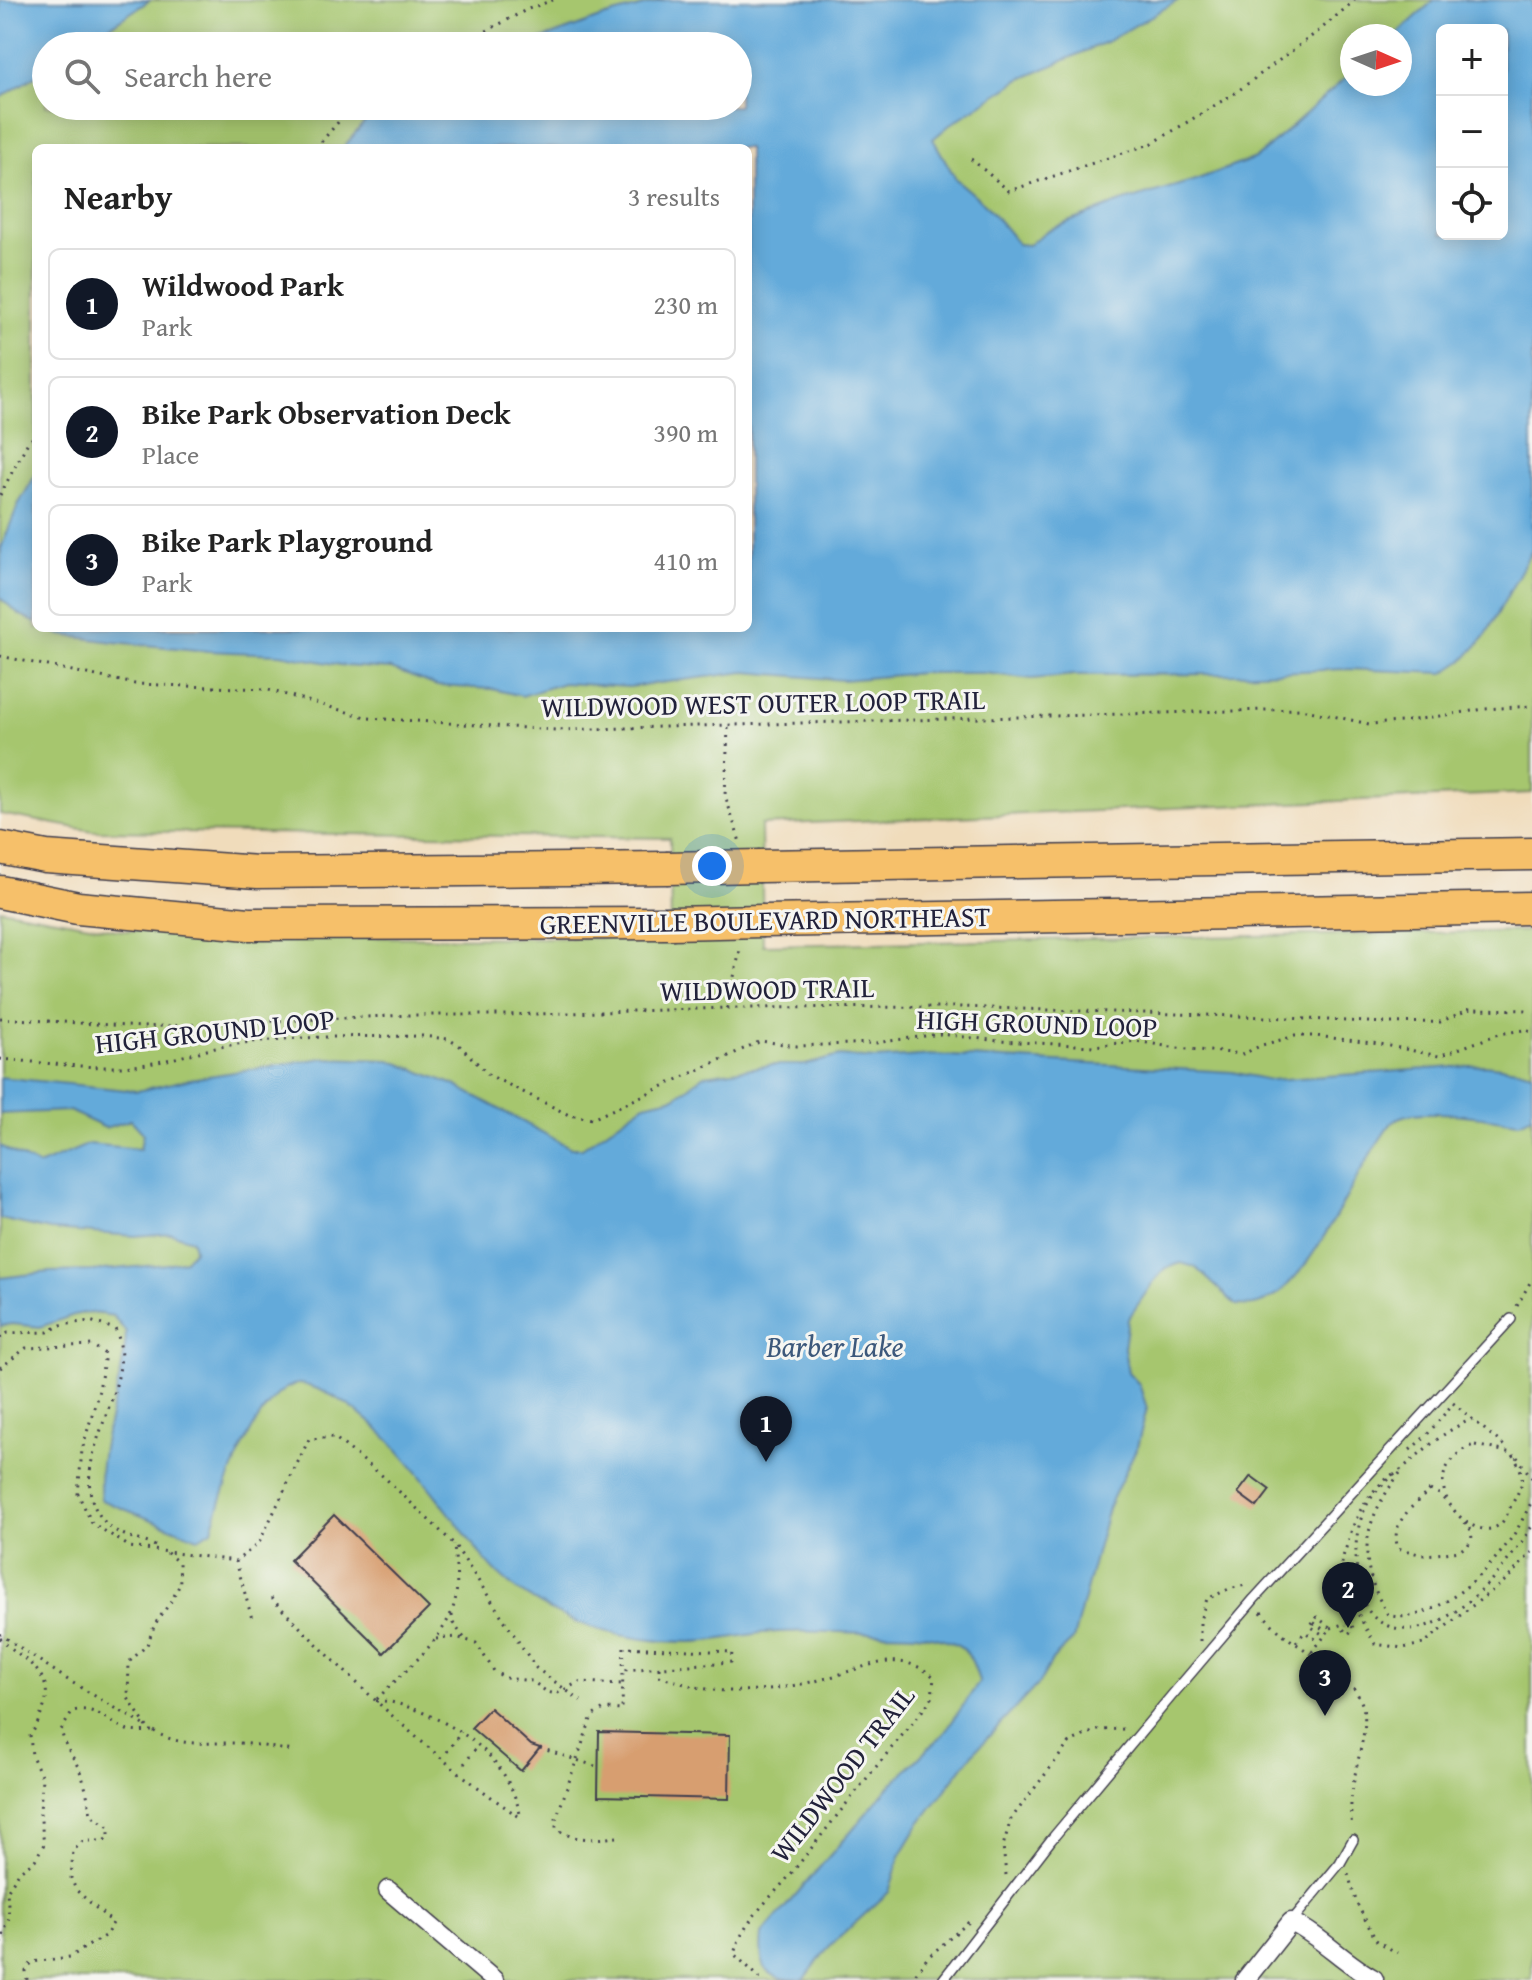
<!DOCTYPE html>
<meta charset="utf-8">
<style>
:root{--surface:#fff;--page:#f6f6f6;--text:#222;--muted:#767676;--line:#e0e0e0;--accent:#111827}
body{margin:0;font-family:"Gentium Book Plus",serif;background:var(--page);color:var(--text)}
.controls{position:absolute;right:24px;top:24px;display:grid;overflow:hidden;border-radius:12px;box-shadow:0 4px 20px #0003}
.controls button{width:72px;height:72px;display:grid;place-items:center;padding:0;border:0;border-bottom:2px solid var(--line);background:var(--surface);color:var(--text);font:40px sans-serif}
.compass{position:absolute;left:1340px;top:24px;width:72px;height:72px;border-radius:50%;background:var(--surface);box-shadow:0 4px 20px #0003;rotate:93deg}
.you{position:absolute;left:712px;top:866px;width:28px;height:28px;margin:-20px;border:6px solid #fff;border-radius:50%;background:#1a73e8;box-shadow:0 0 0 12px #1a73e833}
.badge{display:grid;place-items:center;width:52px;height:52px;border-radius:50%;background:var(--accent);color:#fff;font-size:26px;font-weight:700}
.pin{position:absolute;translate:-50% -66px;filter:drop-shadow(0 2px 4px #0008)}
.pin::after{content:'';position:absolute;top:42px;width:28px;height:24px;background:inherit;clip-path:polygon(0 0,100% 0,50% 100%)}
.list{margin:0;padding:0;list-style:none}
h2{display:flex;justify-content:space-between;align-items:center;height:104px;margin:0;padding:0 32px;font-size:34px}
h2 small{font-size:26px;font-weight:400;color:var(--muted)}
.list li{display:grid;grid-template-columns:52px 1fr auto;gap:24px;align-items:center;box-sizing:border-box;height:112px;margin:0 16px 16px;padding:0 16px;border:2px solid var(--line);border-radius:12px}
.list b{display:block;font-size:30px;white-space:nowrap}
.list p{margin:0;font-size:26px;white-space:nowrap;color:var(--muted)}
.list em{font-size:26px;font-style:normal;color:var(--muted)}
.icon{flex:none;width:44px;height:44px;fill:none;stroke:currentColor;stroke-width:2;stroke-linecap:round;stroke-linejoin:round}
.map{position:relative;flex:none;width:1532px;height:1980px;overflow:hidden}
.search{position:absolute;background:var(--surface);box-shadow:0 4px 20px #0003;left:32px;top:32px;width:720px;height:88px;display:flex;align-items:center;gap:20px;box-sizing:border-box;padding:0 28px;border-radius:44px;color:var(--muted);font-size:30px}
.panel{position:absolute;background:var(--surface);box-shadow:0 4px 20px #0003;left:32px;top:144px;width:720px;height:488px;border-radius:12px}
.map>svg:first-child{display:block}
</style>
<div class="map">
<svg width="1532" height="1980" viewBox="0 0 1532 1980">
<rect width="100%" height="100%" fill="#f6f6f2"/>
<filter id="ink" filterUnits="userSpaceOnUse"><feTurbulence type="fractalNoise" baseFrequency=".0125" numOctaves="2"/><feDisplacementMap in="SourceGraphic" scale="16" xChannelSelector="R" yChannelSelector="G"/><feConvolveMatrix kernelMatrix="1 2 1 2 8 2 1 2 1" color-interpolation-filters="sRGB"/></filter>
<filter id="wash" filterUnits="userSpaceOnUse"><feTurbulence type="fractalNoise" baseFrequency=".006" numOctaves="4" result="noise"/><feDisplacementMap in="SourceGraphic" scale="32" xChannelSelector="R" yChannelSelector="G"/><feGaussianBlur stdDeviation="1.8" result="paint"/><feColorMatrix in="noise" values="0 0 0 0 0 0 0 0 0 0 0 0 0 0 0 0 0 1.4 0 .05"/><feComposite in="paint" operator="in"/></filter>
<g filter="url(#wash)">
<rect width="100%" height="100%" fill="#f0dcbb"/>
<!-- green -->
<path fill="#a6c66e" stroke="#647454" stroke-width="2" fill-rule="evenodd" d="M 150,0 L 1532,0 L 1532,793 L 761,825 L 763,945 L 1532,931 L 1532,1980 L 0,1980 L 0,909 L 117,930 L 244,937 L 671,938 L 670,838 L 93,831 L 0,814 L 0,98 L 46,69 L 46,106 L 738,106 L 738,46 L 80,46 ZM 1442,30 L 1502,30 L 1502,234 L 1442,234 ZM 1352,36 L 1400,36 L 1400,84 L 1352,84 ZM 36,148 L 748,148 L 748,628 L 36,628 Z"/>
<!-- water -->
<path fill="#64aada" stroke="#43668a" stroke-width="2" fill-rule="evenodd" d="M 0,0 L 150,0 L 80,46 L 46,46 L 46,69 L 0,98 Z
M 665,0 L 1179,0 L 1106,42 L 1019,80 L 951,124 L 933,139 L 956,179 L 985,204 L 1018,244 L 1028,245 L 1048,230 L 1118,203 L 1192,181 L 1256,158 L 1352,72 L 1352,84 L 1400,84 L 1400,36 L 1395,36 L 1434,0 L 1532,0 L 1532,550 L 1485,637 L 1465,659 L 1444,673 L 1345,669 L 1237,674 L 1075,675 L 1032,679 L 984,673 L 922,673 L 843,680 L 745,672 L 629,687 L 563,683 L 522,696 L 492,689 L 437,686 L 391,669 L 345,666 L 280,654 L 208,651 L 114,642 L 61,635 L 47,628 L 748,628 L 748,148 L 343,148 L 366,120 L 392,106 L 738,106 L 738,46 L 523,46 L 606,16 ZM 1442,30 L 1502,30 L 1502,234 L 1442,234 Z
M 36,474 L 36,623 L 19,614 L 0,598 L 1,548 L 18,505 Z
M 934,1055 L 1232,1072 L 1270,1080 L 1484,1065 L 1518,1069 L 1532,1073 L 1532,1116 L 1520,1122 C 1490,1119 1424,1106 1398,1118 C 1390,1122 1384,1134 1379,1141 C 1350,1181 1306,1296 1254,1305 C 1249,1306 1242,1305 1236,1305 L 1195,1267 L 1181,1263 L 1166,1268 L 1154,1281 L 1128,1319 L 1124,1348 L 1128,1372 L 1139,1384 L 1147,1408 L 1137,1447 L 1108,1508 L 1073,1640 L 1053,1659 L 1039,1683 L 976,1750 L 920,1823 L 900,1856 L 889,1892 L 827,1949 L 804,1980 C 766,1980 758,1970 762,1934 L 888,1788 L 945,1732 L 979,1682 C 975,1667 970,1650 954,1643 C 930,1632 903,1634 877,1633 C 839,1633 799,1629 762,1633 C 737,1636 714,1642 689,1642 C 627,1642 570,1627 519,1591 C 487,1569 470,1539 447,1510 C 412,1465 370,1408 315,1388 C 310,1387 303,1383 298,1384 C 259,1388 220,1497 212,1530 L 198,1538 L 101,1500 C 94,1441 124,1390 126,1332 L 113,1316 L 89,1312 L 74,1315 L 40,1327 L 12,1324 L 0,1326 L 0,1278 L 49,1272 L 93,1271 L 167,1264 L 185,1260 L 194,1250 L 192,1240 L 171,1233 L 135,1236 L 50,1230 L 0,1219 L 0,1146 L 38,1166 L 89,1144 L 140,1149 L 143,1133 L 131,1120 L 105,1128 L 69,1111 L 0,1114 L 0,1077 L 137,1091 L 190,1079 L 323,1058 L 390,1060 L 455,1085 L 571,1148 L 582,1148 L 645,1104 L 675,1097 L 705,1075 L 772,1065 L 805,1065 L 840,1056 L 875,1059 Z"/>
<g id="blocks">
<!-- building -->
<path fill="#d79e70" d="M 1251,1476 L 1270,1490 L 1257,1507 L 1238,1493 Z
M 334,1515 L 429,1608 L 384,1653 L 290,1560 Z
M 490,1708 L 531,1745 L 540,1748 L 521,1771 L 471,1728 Z
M 599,1732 L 730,1735 L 729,1799 L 598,1796 Z"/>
</g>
</g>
<g filter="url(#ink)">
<use href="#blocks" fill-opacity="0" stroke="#413e4e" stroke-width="2"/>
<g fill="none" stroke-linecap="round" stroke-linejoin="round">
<!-- lane casing -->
<g stroke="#413e4e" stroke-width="12">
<path id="lane" d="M 1291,1922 L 1340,1863 L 1353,1840
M 943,1980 L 1051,1840 L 1173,1694 L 1254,1599 L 1511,1319"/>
</g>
<!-- street casing -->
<g stroke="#413e4e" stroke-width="21">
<path id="street" d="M 388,1890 L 494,1980
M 1245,1980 L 1291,1922 C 1321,1936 1344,1963 1374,1979"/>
</g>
<!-- highway casing -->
<g stroke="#413e4e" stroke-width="35">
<path id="highway" d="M 0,848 L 46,857 L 258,872 L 666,868
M 760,866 L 1532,854
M 0,892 L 78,908 L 249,924 L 671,923
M 763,921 L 1532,908"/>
</g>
<!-- path -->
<path stroke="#413e4e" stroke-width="3" stroke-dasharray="2 6" stroke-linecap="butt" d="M 458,46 L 528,9 L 553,0
M 316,148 L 345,114 L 356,106
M 971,159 L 1009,191 L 1153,143 L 1235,93 L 1320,30 L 1355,0
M 0,495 L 28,442 L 36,435
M 0,656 L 135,684 L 265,689 L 369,718 L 556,730 L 1301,709 L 1369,724 L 1401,722 L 1484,709 L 1532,706
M 728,728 L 725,795 L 740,842
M 727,1008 L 741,946
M 0,1018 L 142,1027 L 410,1015 L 506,1015 L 727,1008 L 958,1007 L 1267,1017 L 1387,1023 L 1440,1022 L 1470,1009 L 1532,1010
M 0,1059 C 37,1062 74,1067 111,1067 C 155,1068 195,1050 237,1044 C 298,1035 361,1037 422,1036 L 448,1039 L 460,1046 L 489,1075 L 569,1115 L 592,1119 L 761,1041 L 797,1046 L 875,1043 L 940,1034 L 999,1041 L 1094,1046 L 1136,1041 L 1177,1048 L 1243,1054 L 1262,1045 L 1295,1036 L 1315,1036 L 1380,1044 L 1439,1056 L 1499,1034 L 1524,1030 L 1532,1032
M 1517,1306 L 1532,1279
M 0,1338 L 8,1333 L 48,1332 L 61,1325 L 90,1321 L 115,1329 C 144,1386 51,1473 109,1526 C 123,1538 143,1539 159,1548
M 0,1368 L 26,1348 L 92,1345 L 105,1354 L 99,1390 L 82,1450 L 78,1494 L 92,1523 L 130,1547 L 236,1561 L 259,1543 L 309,1439 L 334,1437 L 385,1478 L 454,1544 L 536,1668 L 581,1701
M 1453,1403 L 1508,1449
M 1473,1419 C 1449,1428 1431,1444 1412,1460 C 1400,1471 1385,1481 1375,1493 C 1361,1509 1355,1535 1356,1556 C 1357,1585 1360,1617 1391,1627 C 1446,1643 1507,1567 1532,1526
M 1475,1445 L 1512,1453 C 1526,1478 1525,1480 1512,1504 C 1508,1511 1506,1520 1499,1525 C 1475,1544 1425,1494 1450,1463 C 1458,1453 1463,1448 1475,1445 Z
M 1410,1450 L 1426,1436 L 1451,1406
M 1517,1457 L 1532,1478
M 1400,1473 C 1362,1523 1355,1560 1388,1615 C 1431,1627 1487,1573 1510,1540 C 1519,1528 1525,1514 1532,1501
M 1393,1474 C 1367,1492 1355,1516 1347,1545 C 1345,1551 1342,1558 1342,1564 C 1341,1585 1364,1626 1375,1644 L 1403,1648 L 1423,1644 L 1507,1579 L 1532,1552
M 1430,1490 L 1439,1494 L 1463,1520 L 1471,1530 L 1472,1539 L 1468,1545 L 1459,1551 L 1437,1554 L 1422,1555 L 1398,1548 C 1389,1523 1414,1505 1430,1490 Z
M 236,1561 L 252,1619
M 271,1598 C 350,1678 428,1755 521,1818
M 1261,1612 C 1268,1620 1275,1628 1283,1634 C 1315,1661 1372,1678 1364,1731 C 1359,1763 1347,1794 1352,1827
M 452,1615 L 453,1623 L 465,1639
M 1313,1622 L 1310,1626 L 1325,1636
M 1331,1628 L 1349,1622 L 1354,1629 L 1348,1634 L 1342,1628 L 1345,1625
M 0,1634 L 68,1680 L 144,1725
M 0,1638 C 20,1659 56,1672 44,1707 C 40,1717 37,1727 30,1735 L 32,1756 L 42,1777 L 40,1813 L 44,1844 L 35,1860 L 20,1871 L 7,1891 L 9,1918 L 0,1946
M 436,1639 L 456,1637 L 476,1643 L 494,1671 L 505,1678 L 532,1681 L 547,1692 L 556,1694 L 579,1682 L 622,1684
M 1200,1641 L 1200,1620 L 1207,1599 L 1229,1589 L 1249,1584
M 1296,1642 L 1305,1632 L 1320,1642
M 1312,1652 L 1331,1628 L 1317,1617 L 1313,1622 L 1327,1632
M 659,1668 L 659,1676 C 684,1684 704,1691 731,1691 C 761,1691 794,1687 823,1679 C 863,1669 898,1647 934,1677 L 932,1698 L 916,1719 C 873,1769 832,1822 791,1874 C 770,1899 743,1921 734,1954 L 762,1980
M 377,1699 C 402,1673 447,1638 455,1601 C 459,1583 455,1562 454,1544
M 376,1701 C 392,1700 408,1707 424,1713 C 474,1735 509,1763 521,1818
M 147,1727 L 128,1698 L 129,1662 L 147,1645 L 155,1624 L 172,1600 L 180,1584 L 179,1563 L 166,1552
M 154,1731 C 180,1748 209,1742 239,1743 C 258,1744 276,1749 295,1751
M 540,1748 L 595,1766
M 447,1752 L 461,1732
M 464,1764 L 478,1746
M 617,1837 C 598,1839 571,1842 556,1828 L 556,1819 L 592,1716 L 604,1709 L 622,1710 L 623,1670 L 731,1662 L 732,1652 L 624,1647 L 623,1670
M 1348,1874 L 1357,1904 L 1376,1940 L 1397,1953
M 1006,1875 L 1003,1846 L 1011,1819 L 1070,1742 L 1097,1730 L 1125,1729
M 27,1980 L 26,1971 L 32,1962 L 70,1957 L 106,1935 L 113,1923 L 76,1890 L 71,1878 L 73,1851 L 83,1841 L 104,1841 L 109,1836 L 109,1827 L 91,1815 C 88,1799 85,1780 77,1765 C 69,1749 66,1750 61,1730 L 73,1711 C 95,1705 107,1722 127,1730 C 134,1733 145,1731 153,1731
M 911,1980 L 928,1957 L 970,1921"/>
<!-- lane -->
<use href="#lane" stroke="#fff" stroke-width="9"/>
<!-- street -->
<use href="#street" stroke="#fff" stroke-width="18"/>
<!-- highway -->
<use href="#highway" stroke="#f6c06b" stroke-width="32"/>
<!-- highway-bridge casing -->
<g stroke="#413e4e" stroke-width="35" stroke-linecap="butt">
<path id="highway-bridge" d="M 666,868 L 760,866
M 671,923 L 763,921"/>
</g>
<!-- highway-bridge -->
<use href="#highway-bridge" stroke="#f6c06b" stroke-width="32"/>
</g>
</g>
<g text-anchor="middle" stroke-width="6" stroke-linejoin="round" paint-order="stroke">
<!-- street labels -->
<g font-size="28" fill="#22223b" stroke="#f6f6f2">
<text transform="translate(763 703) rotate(-1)" y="10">WILDWOOD WEST OUTER LOOP TRAIL</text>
<text transform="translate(765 920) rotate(-1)" y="10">GREENVILLE BOULEVARD NORTHEAST</text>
<text transform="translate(767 989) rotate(-1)" y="10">WILDWOOD TRAIL</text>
<text transform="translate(1037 1023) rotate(2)" y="10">HIGH GROUND LOOP</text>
<text transform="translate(215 1031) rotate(-6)" y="10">HIGH GROUND LOOP</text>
<text transform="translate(842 1774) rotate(-52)" y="10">WILDWOOD TRAIL</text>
</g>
<!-- water labels -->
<g font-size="30" font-style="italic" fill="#3c587b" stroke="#f6f6f2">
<text x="835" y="1357">Barber Lake</text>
</g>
</g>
</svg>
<div class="controls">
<button>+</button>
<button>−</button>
<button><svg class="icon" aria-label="locate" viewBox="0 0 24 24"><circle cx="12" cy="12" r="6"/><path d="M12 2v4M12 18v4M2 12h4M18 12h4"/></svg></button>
</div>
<svg class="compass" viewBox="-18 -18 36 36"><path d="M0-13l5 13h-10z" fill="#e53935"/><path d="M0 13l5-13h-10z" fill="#767676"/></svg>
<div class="you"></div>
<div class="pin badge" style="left:766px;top:1462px">1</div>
<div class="pin badge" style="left:1348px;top:1628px">2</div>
<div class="pin badge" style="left:1325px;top:1716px">3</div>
<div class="search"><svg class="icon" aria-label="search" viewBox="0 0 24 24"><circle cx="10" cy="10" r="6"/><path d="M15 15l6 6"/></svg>Search here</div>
<section class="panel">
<h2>Nearby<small>3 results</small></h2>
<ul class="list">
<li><span class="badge">1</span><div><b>Wildwood Park</b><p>Park</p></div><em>230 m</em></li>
<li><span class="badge">2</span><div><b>Bike Park Observation Deck</b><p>Place</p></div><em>390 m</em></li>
<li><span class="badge">3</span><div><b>Bike Park Playground</b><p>Park</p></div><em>410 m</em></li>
</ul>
</section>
</div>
